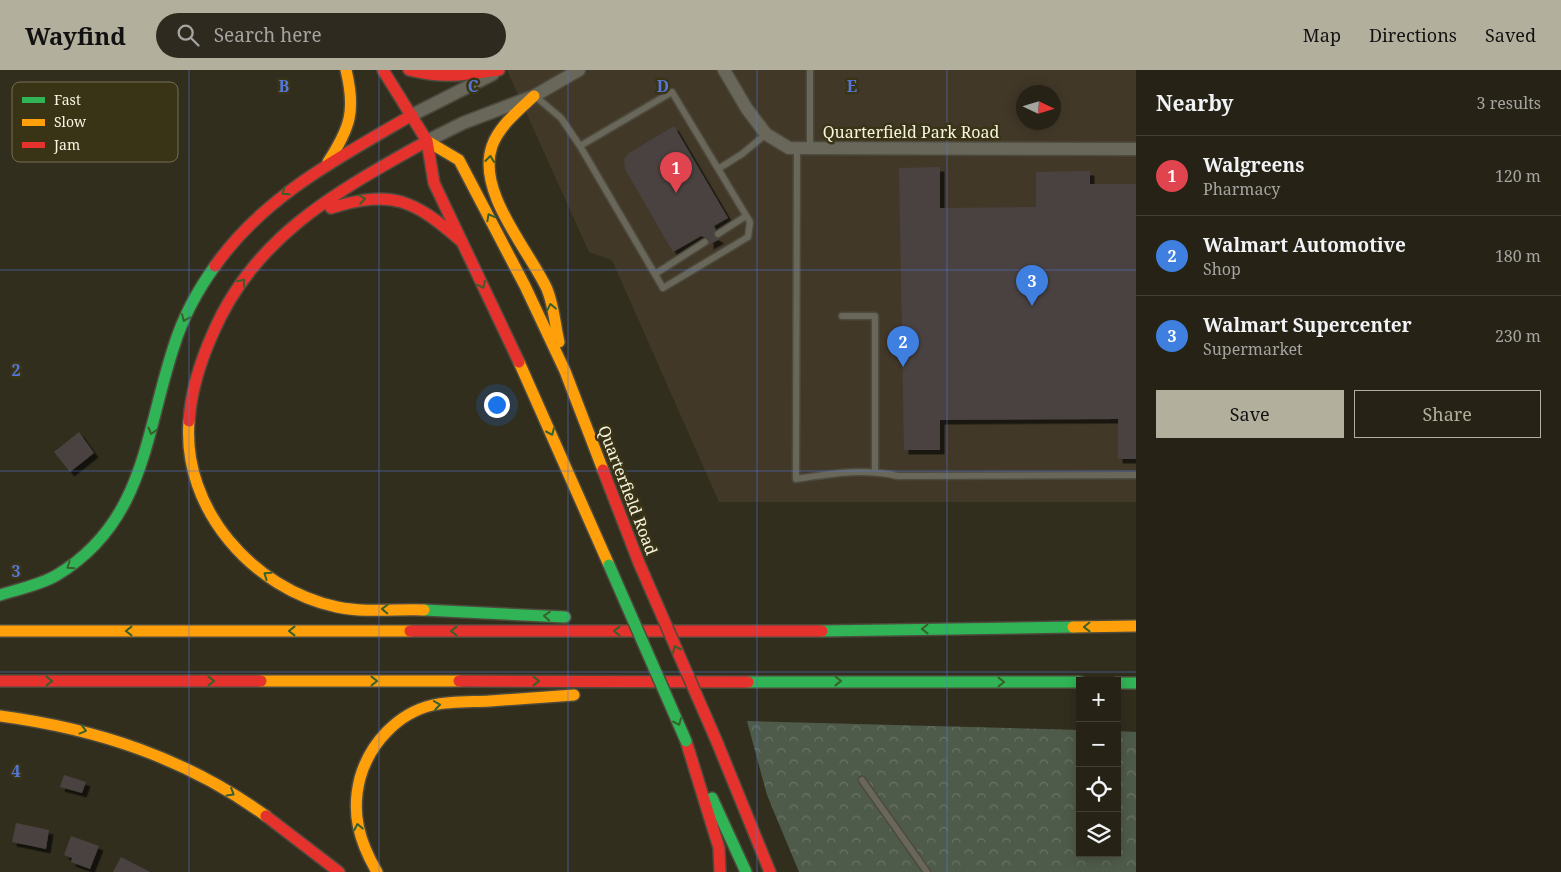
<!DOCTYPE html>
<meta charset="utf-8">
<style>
:root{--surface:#262216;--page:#2e2a1f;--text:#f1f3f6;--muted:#a4a4a1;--line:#423f35;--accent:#b2af9d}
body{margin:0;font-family:"Noto Serif",serif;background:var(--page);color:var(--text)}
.controls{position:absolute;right:15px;bottom:15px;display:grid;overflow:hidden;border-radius:0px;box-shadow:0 2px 12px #0003}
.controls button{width:45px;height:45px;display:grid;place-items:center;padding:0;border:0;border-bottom:1px solid var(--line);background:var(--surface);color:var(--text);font:25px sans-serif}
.compass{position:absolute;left:1016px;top:15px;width:45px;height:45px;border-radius:50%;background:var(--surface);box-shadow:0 2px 12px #0003;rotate:94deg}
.you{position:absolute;left:496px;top:334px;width:18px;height:18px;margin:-12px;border:4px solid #fff;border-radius:50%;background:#1a73e8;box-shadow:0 0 0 8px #1a73e833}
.badge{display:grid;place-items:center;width:32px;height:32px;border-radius:50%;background:var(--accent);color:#fff;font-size:16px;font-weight:700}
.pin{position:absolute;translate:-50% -41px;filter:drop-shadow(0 1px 2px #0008)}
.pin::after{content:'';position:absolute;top:26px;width:18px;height:15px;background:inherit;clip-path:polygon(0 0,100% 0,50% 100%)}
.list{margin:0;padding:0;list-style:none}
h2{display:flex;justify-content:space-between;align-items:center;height:65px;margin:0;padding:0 20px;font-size:21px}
h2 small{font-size:16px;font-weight:400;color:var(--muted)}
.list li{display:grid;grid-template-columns:32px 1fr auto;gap:15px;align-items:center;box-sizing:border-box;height:80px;padding:0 20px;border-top:1px solid var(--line)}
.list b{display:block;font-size:19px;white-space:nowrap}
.list p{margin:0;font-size:16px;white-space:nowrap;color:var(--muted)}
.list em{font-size:16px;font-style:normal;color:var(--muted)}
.actions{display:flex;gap:10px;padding:15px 20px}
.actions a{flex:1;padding:11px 0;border:1px solid var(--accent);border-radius:0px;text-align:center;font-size:18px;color:var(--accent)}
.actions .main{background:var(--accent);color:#111}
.icon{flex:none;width:28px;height:28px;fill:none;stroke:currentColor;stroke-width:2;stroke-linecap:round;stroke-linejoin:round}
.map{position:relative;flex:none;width:1136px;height:802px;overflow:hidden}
header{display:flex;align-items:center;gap:30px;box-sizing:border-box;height:70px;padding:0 25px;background:var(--accent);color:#111}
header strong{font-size:24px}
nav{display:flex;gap:28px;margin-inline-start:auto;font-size:18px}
.search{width:350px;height:45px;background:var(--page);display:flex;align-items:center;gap:12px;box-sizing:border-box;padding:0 18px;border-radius:28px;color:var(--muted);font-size:19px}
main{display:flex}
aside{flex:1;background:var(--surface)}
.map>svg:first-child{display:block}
</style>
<header>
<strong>Wayfind</strong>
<div class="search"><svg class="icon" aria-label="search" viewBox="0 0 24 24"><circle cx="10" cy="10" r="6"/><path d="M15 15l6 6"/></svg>Search here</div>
<nav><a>Map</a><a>Directions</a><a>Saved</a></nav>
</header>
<main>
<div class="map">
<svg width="1136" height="802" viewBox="0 0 1136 802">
<defs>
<pattern id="forest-crowns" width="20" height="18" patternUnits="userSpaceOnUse" patternTransform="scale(1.25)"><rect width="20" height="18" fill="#4f5b4a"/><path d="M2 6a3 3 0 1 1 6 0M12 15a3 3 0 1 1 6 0" fill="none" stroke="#697364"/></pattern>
<filter id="shadow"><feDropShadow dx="4.5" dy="4.5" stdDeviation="0" flood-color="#0009"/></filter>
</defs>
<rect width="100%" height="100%" fill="#322e1e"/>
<!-- commercial -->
<path fill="#423828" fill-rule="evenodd" d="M 507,0 L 1136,0 L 1136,432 L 719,432 L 612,190 L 589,182 ZM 1024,22 L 1054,22 L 1054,52 L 1024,52 Z"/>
<!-- forest -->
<path fill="url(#forest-crowns)" d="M 747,651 L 1080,660 L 1080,783 L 1117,783 L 1117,661 L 1136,662 L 1136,802 L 799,802 L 767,725 Z"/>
<!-- building -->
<path fill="#494340" filter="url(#shadow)" d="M 674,56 L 728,148 L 714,156 L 716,160 L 714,166 L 720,169 L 709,175 L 709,169 L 701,166 L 673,182 L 625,99 L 624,89 L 629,83 Z
M 940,97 L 940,138 L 1036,137 L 1036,102 L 1090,101 L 1090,114 L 1136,114 L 1136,389 L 1118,389 L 1118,349 L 940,350 L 940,380 L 904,380 L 899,98 Z
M 79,362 L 94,383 L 70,402 L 54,382 Z
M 64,705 L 86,712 L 82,723 L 60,717 Z
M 16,753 L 49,760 L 46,779 L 12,772 Z
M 71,766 L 99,776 L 90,799 L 71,792 L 72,788 L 64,785 Z
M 121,787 L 150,802 L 113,802 Z"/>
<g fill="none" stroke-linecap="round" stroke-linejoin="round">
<!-- lane casing -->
<g stroke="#4d4a3d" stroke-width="9">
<path id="lane" d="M 672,22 L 750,152 L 748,167 L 663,218 L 580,76 Z
M 535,26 L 561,48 L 580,76
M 797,78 L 796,409 C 831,404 862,398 898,406 L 1136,405
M 810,78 L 810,0
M 718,99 L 742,84 L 766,64
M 718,164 L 746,146
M 655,204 L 705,172
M 842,246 L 875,246 L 875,401
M 862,710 L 927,802"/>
</g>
<!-- street casing -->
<g stroke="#4d4a3d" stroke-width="15">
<path id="street" d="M 724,0 L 747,39 L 766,64 L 789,78 L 1136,79
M 412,45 L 493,4
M 427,71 L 463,53 L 534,26 L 579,0"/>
</g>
<!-- fast casing -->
<g stroke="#4d4a3d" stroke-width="14">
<path id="fast" d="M 0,525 C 19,519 40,515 57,505 C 145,452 145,363 174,276 C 183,247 197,221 215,196
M 424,540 L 565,547
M 822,561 L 1073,557
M 748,612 L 1080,612
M 1117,613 L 1136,613
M 712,728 L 746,802"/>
</g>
<!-- slow casing -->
<g stroke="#4d4a3d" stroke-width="14">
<path id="slow" d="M 534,26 C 519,40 499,56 492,76 C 476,122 529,180 547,219 C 554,236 555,255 559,272
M 427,71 L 459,90 L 525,216 L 565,301 L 603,400
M 328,92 C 350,58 356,41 346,0
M 519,292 L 609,495
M 189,351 C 182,439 253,519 337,537 C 366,543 395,539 424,540
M 1073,557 L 1136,556
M 0,561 L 410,561
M 261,611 L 459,611
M 0,646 C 97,659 186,688 266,746
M 377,802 C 359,771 351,743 360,708 C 370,673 398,643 433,635 C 451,631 471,632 490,631 C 518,629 546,627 574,625"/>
</g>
<!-- jam casing -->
<g stroke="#4d4a3d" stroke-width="14">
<path id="jam" d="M 383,0 L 427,71 L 434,113 L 519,292
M 409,0 C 445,9 464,5 499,0
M 331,138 C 393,119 414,130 461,171
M 215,196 C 264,126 340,87 412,45
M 189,351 C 191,321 200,292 213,263 C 255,165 338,121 427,71
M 603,400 L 639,493
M 410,561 L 822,561
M 0,611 L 261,611
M 459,611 L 748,612
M 686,671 L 719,778 L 720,802
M 717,672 L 770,802
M 266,746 L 339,802"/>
</g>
<!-- lane -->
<use href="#lane" stroke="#69675a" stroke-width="6"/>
<!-- street -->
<use href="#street" stroke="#69675a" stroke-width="12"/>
<!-- fast -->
<use href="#fast" stroke="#30b455" stroke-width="11"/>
<!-- slow -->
<use href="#slow" stroke="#ff9f0a" stroke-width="11"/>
<!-- jam -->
<use href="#jam" stroke="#e5322d" stroke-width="11"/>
<!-- fast-bridge casing -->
<g stroke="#4d4a3d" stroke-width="14" stroke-linecap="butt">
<path id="fast-bridge" d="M 609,495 L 686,671"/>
</g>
<!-- jam-bridge casing -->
<g stroke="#4d4a3d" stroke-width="14" stroke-linecap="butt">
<path id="jam-bridge" d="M 639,493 L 717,672"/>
</g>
<!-- fast-bridge -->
<use href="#fast-bridge" stroke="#30b455" stroke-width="11"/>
<!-- jam-bridge -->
<use href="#jam-bridge" stroke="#e5322d" stroke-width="11"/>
</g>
<!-- one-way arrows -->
<defs><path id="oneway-chevron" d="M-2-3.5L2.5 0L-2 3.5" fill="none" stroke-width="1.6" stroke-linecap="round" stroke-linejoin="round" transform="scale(1.25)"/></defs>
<g stroke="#36612c">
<use href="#oneway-chevron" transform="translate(490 89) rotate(-84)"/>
<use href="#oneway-chevron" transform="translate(285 122) rotate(145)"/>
<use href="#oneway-chevron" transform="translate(362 129) rotate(-9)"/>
<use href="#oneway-chevron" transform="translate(490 147) rotate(-118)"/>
<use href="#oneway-chevron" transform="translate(242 212) rotate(-53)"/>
<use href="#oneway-chevron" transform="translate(482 215) rotate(64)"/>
<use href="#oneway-chevron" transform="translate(551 237) rotate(-102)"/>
<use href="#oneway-chevron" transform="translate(185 248) rotate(113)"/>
<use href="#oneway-chevron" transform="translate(152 361) rotate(105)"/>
<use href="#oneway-chevron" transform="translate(551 362) rotate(66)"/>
<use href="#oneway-chevron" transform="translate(70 496) rotate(146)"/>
<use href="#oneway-chevron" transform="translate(267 505) rotate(-145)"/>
<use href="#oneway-chevron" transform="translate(385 539) rotate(-178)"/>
<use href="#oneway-chevron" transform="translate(547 546) rotate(-176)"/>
<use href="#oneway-chevron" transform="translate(1087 557) rotate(179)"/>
<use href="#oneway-chevron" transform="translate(925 559) rotate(179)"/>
<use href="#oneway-chevron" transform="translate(129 561) rotate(-180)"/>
<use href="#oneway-chevron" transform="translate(292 561) rotate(-180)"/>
<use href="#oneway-chevron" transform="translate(454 561) rotate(-180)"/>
<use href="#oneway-chevron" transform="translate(617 561) rotate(-180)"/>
<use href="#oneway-chevron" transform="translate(676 579) rotate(-114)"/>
<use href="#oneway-chevron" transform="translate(49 611)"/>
<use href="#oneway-chevron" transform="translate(211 611)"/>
<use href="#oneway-chevron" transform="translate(374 611)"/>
<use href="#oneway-chevron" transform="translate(536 611)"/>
<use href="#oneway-chevron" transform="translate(838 611)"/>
<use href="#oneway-chevron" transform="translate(1001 612)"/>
<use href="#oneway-chevron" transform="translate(437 635) rotate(-9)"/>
<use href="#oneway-chevron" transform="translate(678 652) rotate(66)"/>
<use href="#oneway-chevron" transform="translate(83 660) rotate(15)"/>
<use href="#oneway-chevron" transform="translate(231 723) rotate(31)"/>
<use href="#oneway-chevron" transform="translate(358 757) rotate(-101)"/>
</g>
<!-- grid -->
<path fill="none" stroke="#5478da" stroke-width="1" stroke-opacity="0.55" d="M 189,0 L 189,802M 379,0 L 379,802M 568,0 L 568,802M 757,0 L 757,802M 947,0 L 947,802M 0,200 L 1136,200M 0,401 L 1136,401M 0,602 L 1136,602"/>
<g text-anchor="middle" stroke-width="5" stroke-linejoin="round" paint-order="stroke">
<!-- street labels -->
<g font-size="16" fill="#f7f4e2" stroke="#3a3416">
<text x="911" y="68">Quarterfield Park Road</text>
<text transform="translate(628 420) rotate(69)" y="6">Quarterfield Road</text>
</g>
</g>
<!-- legend -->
<rect x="12" y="12" width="166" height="80" rx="8" fill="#3a3416" stroke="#736e53" stroke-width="1"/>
<rect x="22" y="27" width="23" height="6" fill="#30b455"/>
<rect x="22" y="49" width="23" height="7" fill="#ff9f0a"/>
<rect x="22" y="72" width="23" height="6" fill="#e5322d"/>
<g font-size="14" fill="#f7f4e2">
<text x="54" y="35">Fast</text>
<text x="54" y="57">Slow</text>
<text x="54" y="80">Jam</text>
</g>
<g font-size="16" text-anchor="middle" font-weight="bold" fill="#5478da" stroke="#3a3416" stroke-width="5" stroke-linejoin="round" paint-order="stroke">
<text x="284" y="22">B</text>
<text x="473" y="22">C</text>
<text x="663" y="22">D</text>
<text x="852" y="22">E</text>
<text x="16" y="306">2</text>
<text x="16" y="507">3</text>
<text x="16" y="707">4</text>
</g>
</svg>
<div class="controls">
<button>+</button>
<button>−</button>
<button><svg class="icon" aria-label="locate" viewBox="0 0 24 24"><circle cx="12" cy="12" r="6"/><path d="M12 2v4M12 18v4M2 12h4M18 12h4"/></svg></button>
<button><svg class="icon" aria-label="layers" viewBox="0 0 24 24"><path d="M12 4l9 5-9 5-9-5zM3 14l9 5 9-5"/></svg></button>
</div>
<svg class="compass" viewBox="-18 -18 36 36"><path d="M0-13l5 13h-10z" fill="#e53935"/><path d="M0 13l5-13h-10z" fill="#a4a4a1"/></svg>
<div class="you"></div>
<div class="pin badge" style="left:676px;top:123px;background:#e0444e">1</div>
<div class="pin badge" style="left:903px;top:297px;background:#3f7fe0">2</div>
<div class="pin badge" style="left:1032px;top:236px;background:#3f7fe0">3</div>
</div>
<aside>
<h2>Nearby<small>3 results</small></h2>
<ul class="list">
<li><span class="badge" style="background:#e0444e">1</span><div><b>Walgreens</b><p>Pharmacy</p></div><em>120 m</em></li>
<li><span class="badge" style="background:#3f7fe0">2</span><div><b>Walmart Automotive</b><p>Shop</p></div><em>180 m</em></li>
<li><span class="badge" style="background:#3f7fe0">3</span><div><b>Walmart Supercenter</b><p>Supermarket</p></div><em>230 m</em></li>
</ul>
<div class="actions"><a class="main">Save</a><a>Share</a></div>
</aside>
</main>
